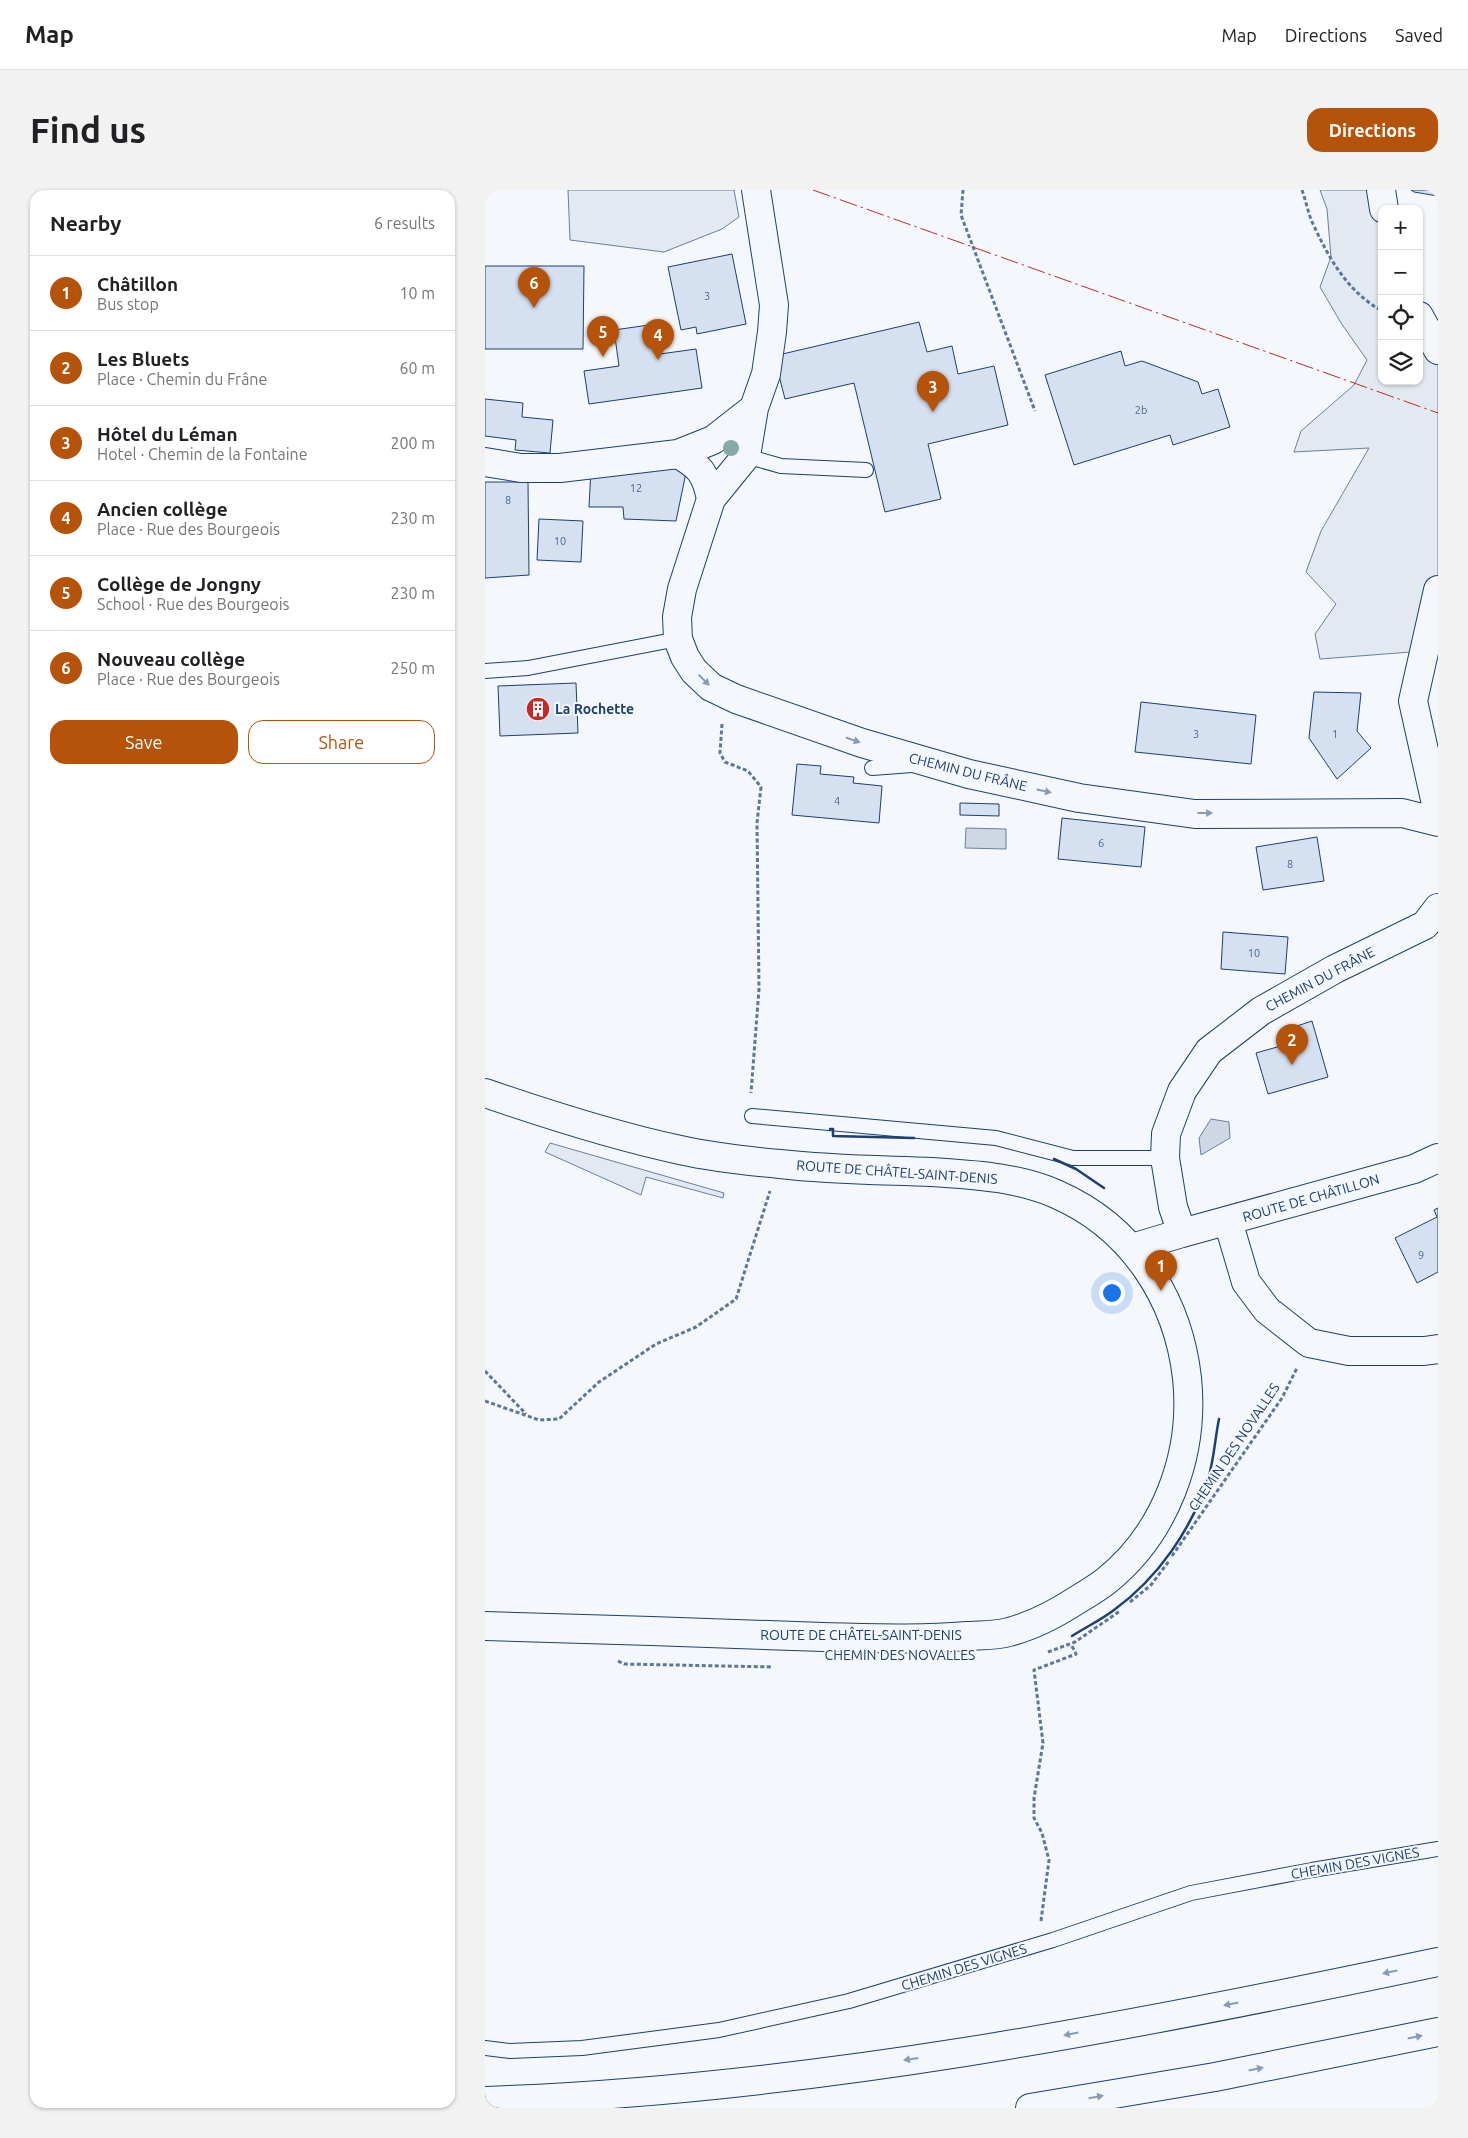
<!DOCTYPE html>
<meta charset="utf-8">
<style>
:root{--surface:#fff;--page:#f2f2f2;--text:#202124;--muted:#757577;--line:#e0e0e0;--accent:#b45309}
body{margin:0;font-family:Ubuntu,sans-serif;background:var(--page);color:var(--text)}
.controls{position:absolute;right:15px;top:15px;display:grid;overflow:hidden;border-radius:10px;box-shadow:0 1px 4px #0004}
.controls button{width:45px;height:45px;display:grid;place-items:center;padding:0;border:0;border-bottom:1px solid var(--line);background:var(--surface);color:var(--text);font:25px sans-serif}
.you{position:absolute;left:626px;top:1102px;width:18px;height:18px;margin:-12px;border:4px solid #fff;border-radius:50%;background:#1a73e8;box-shadow:0 0 0 8px #1a73e833}
.badge{display:grid;place-items:center;width:32px;height:32px;border-radius:50%;background:var(--accent);color:#fff;font-size:16px;font-weight:700}
.pin{position:absolute;translate:-50% -41px;filter:drop-shadow(0 1px 2px #0008)}
.pin::after{content:'';position:absolute;top:26px;width:18px;height:15px;background:inherit;clip-path:polygon(0 0,100% 0,50% 100%)}
.list{margin:0;padding:0;list-style:none}
h2{display:flex;justify-content:space-between;align-items:center;height:65px;margin:0;padding:0 20px;font-size:21px}
h2 small{font-size:16px;font-weight:400;color:var(--muted)}
.list li{display:grid;grid-template-columns:32px 1fr auto;gap:15px;align-items:center;box-sizing:border-box;height:75px;padding:0 20px;border-top:1px solid var(--line)}
.list b{display:block;font-size:19px;white-space:nowrap}
.list p{margin:0;font-size:16px;white-space:nowrap;color:var(--muted)}
.list em{font-size:16px;font-style:normal;color:var(--muted)}
.actions{display:flex;gap:10px;padding:15px 20px}
.actions a{flex:1;padding:11px 0;border:1px solid var(--accent);border-radius:15px;text-align:center;font-size:18px;color:var(--accent)}
.actions .main{background:var(--accent);color:#fff}
.icon{flex:none;width:28px;height:28px;fill:none;stroke:currentColor;stroke-width:2;stroke-linecap:round;stroke-linejoin:round}
.map{position:relative;flex:none;width:953px;height:1918px;overflow:hidden;border-radius:15px}
header{display:flex;align-items:center;gap:30px;box-sizing:border-box;height:70px;padding:0 25px;background:var(--surface);border-bottom:1px solid var(--line)}
header strong{font-size:24px}
nav{display:flex;gap:28px;margin-inline-start:auto;font-size:18px}
.intro{display:flex;align-items:center;justify-content:space-between;box-sizing:border-box;height:120px;padding:0 30px}
h1{margin:0;font-size:35px}
.button{padding:12px 22px;border-radius:15px;background:var(--accent);color:#fff;font-size:18px;font-weight:700}
main{display:flex;gap:30px;padding:0 30px}
aside{flex:1;background:var(--surface);border-radius:15px;box-shadow:0 1px 4px #0004}
.map>svg:first-child{display:block}
</style>
<header>
<strong>Map</strong>
<nav><a>Map</a><a>Directions</a><a>Saved</a></nav>
</header>
<div class="intro"><h1>Find us</h1><a class="button">Directions</a></div>
<main>
<aside>
<h2>Nearby<small>6 results</small></h2>
<ul class="list">
<li><span class="badge">1</span><div><b>Châtillon</b><p>Bus stop</p></div><em>10 m</em></li>
<li><span class="badge">2</span><div><b>Les Bluets</b><p>Place · Chemin du Frâne</p></div><em>60 m</em></li>
<li><span class="badge">3</span><div><b>Hôtel du Léman</b><p>Hotel · Chemin de la Fontaine</p></div><em>200 m</em></li>
<li><span class="badge">4</span><div><b>Ancien collège</b><p>Place · Rue des Bourgeois</p></div><em>230 m</em></li>
<li><span class="badge">5</span><div><b>Collège de Jongny</b><p>School · Rue des Bourgeois</p></div><em>230 m</em></li>
<li><span class="badge">6</span><div><b>Nouveau collège</b><p>Place · Rue des Bourgeois</p></div><em>250 m</em></li>
</ul>
<div class="actions"><a class="main">Save</a><a>Share</a></div>
</aside>
<div class="map">
<svg width="953" height="1918" viewBox="0 0 953 1918">
<rect width="100%" height="100%" fill="#f4f7fb"/>
<!-- green -->
<path fill="#e3e9f0" stroke="#687fa3" d="M 83,0 L 249,0 L 254,27 L 237,39 L 179,62 L 85,50 Z
M 835,0 L 896,0 L 897,191 L 934,191 L 934,126 L 953,160 L 953,400 L 939,461 L 835,469 L 830,444 L 851,414 L 821,382 L 836,341 L 884,258 L 809,262 L 816,241 L 869,195 L 882,170 L 856,133 L 835,97 L 846,67 L 842,19 Z
M 65,953 L 239,1003 L 238,1008 L 161,987 L 156,1005 L 60,962 Z"/>
<!-- water -->
<path fill="#cfd7e4" stroke="#687fa3" d="M 481,638 L 521,639 L 521,659 L 480,658 Z
M 726,929 L 744,932 L 745,948 L 716,965 L 714,948 Z"/>
<!-- building -->
<path fill="#d5e0f0" stroke="#1d3f73" d="M 926,0 L 953,0 L 953,6 L 929,2 Z
M 247,64 L 261,134 L 212,144 L 211,137 L 196,140 L 183,77 Z
M 0,76 L 99,76 L 98,159 L 0,159 Z
M 434,132 L 442,162 L 467,156 L 473,184 L 509,176 L 523,235 L 443,254 L 456,309 L 400,322 L 369,193 L 300,209 L 289,166 Z
M 171,134 L 175,164 L 211,159 L 217,198 L 104,214 L 99,181 L 134,176 L 129,140 Z
M 636,161 L 640,176 L 657,171 L 713,192 L 717,204 L 733,199 L 745,237 L 688,255 L 685,245 L 589,275 L 560,185 Z
M 0,209 L 38,213 L 37,227 L 68,230 L 65,263 L 30,260 L 31,250 L 0,246 Z
M 202,278 L 191,331 L 139,329 L 138,317 L 104,317 L 106,279 Z
M 0,292 L 43,292 L 44,385 L 0,388 Z
M 54,329 L 98,331 L 96,372 L 52,370 Z
M 91,493 L 93,543 L 15,546 L 13,496 Z
M 829,502 L 876,503 L 872,541 L 886,558 L 852,589 L 824,548 Z
M 656,512 L 771,525 L 766,574 L 650,562 Z
M 312,574 L 336,576 L 335,584 L 369,587 L 368,593 L 397,596 L 394,633 L 307,625 Z
M 475,613 L 514,614 L 514,626 L 475,625 Z
M 577,628 L 660,637 L 656,677 L 573,669 Z
M 832,647 L 839,691 L 778,700 L 771,657 Z
M 738,742 L 803,747 L 800,784 L 736,779 Z
M 827,831 L 843,887 L 783,904 L 771,863 L 810,852 L 806,838 Z
M 953,1018 L 953,1082 L 932,1093 L 910,1048 L 952,1027 L 949,1020 Z"/>
<g fill="none" stroke-linecap="round" stroke-linejoin="round">
<!-- service casing -->
<g stroke="#1d3f73" stroke-width="16">
<path id="service" d="M 261,266 L 296,276 L 381,280
M 0,481 L 43,478 L 193,449
M 387,578 L 427,575
M 267,926 L 511,948 L 588,968 L 680,968
M 0,1858 L 25,1861 L 97,1858 L 234,1840 L 364,1811 L 568,1750 L 706,1703 L 827,1680 L 953,1659"/>
</g>
<!-- minor casing -->
<g stroke="#1d3f73" stroke-width="30">
<path id="minor" d="M 271,0 L 289,115 L 287,142 L 281,184 L 269,218 L 261,266 L 226,309 L 197,399 L 192,427 L 193,449 L 200,467 L 209,481 L 226,497 L 251,509 L 377,553 L 484,584 L 594,608 L 710,624 L 917,623 L 953,632
M 896,0 L 899,19
M 934,126 L 953,160
M 193,264 C 215,276 221,284 226,309
M 0,272 L 36,278 L 75,278 L 193,264 L 228,250 L 269,218
M 953,400 L 928,511 L 953,623
M 743,1031 L 761,1092 L 782,1120 L 824,1153 L 864,1161 L 939,1161 L 953,1159
M 697,1043 L 688,1017 L 680,968 L 681,944 L 697,901 L 724,861 L 776,821 L 850,779 L 940,735 L 953,718
M 647,1058 L 697,1043 L 929,979 L 953,968"/>
</g>
<!-- primary casing -->
<g stroke="#1d3f73" stroke-width="30">
<path id="primary" d="M 0,903 C 64,925 129,946 195,960 C 227,967 262,971 295,974 C 346,980 397,980 447,982 C 490,985 532,987 571,1004 C 647,1037 693,1108 702,1188 C 710,1264 681,1343 621,1391 C 612,1398 602,1404 592,1410 C 572,1423 547,1436 524,1442 C 511,1446 495,1445 482,1446 C 434,1450 386,1448 338,1447 C 225,1443 113,1439 0,1436"/>
</g>
<!-- motorway casing -->
<g stroke="#1d3f73" stroke-width="30">
<path id="motorway" d="M 0,1911 C 320,1900 640,1838 953,1772
M 545,1918 L 730,1887 L 953,1842"/>
</g>
<!-- path -->
<path stroke="#5e769c" stroke-width="3" stroke-dasharray="4 2.5" stroke-linecap="butt" d="M 478,0 L 476,25 L 550,221
M 817,0 C 821,11 823,23 828,34 C 845,70 862,101 897,121
M 237,534 L 235,563 L 240,572 L 263,581 L 276,597 L 272,633 L 274,799 L 266,903
M 0,1181 L 41,1224
M 0,1211 L 54,1230 L 74,1229 L 114,1192 L 171,1154 L 211,1137 L 251,1109 L 285,1001
M 687,1366 L 797,1208 L 812,1178
M 645,1412 L 666,1395 L 684,1371
M 563,1462 L 590,1452 L 635,1421
M 133,1471 L 139,1474 L 288,1477
M 556,1731 L 564,1670 L 557,1643 L 549,1628 L 549,1608 L 558,1553 L 549,1480 L 591,1464 L 586,1454"/>
<!-- service -->
<use href="#service" stroke="#f4f7fb" stroke-width="14"/>
<!-- minor -->
<use href="#minor" stroke="#f4f7fb" stroke-width="28"/>
<!-- primary -->
<use href="#primary" stroke="#f4f7fb" stroke-width="28"/>
<!-- motorway -->
<use href="#motorway" stroke="#f4f7fb" stroke-width="28"/>
<!-- wall -->
<path stroke="#1d3f73" stroke-width="2.5" d="M 345,939 L 348,939 L 348,946 L 429,948
M 569,969 L 591,979 L 619,998
M 587,1446 C 601,1437 616,1430 629,1420 C 673,1388 706,1340 723,1289 C 729,1270 730,1248 734,1229"/>
<!-- power -->
<path stroke="#c62828" stroke-width="1" stroke-dasharray="18 4 2.5 4" stroke-linecap="butt" d="M 328,0 L 953,223"/>
</g>
<!-- trees -->
<circle fill="#86aba6" cx="246" cy="258" r="8"/>
<!-- one-way arrows -->
<defs><path id="oneway-solid" d="M-6-.8H1V-3.2L6.5 0L1 3.2V.8H-6Z" transform="scale(1.25)"/></defs>
<g fill="#889bb7">
<use href="#oneway-solid" transform="translate(219 490) rotate(44)"/>
<use href="#oneway-solid" transform="translate(368 550) rotate(19)"/>
<use href="#oneway-solid" transform="translate(559 601) rotate(12)"/>
<use href="#oneway-solid" transform="translate(720 623)"/>
<use href="#oneway-solid" transform="translate(905 1782) rotate(168)"/>
<use href="#oneway-solid" transform="translate(746 1814) rotate(169)"/>
<use href="#oneway-solid" transform="translate(586 1844) rotate(169)"/>
<use href="#oneway-solid" transform="translate(930 1847) rotate(-11)"/>
<use href="#oneway-solid" transform="translate(426 1869) rotate(172)"/>
<use href="#oneway-solid" transform="translate(771 1879) rotate(-11)"/>
<use href="#oneway-solid" transform="translate(611 1907) rotate(-10)"/>
</g>
<!-- icons -->
<defs>
<g id="building-disc" transform="scale(1.25)"><circle r="9.5" fill="#c62828" stroke="#f4f7fb"/><path d="M-4-6H4V6H1V3H-1V6H-4ZM-2.5-4.3h1.7v1.8h-1.7ZM.8-4.3h1.7v1.8H.8ZM-2.5-1h1.7V.8h-1.7ZM.8-1h1.7V.8H.8Z" fill="#fff"/></g>
</defs>
<g fill-rule="evenodd">
<use href="#building-disc" x="53" y="519"/>
</g>
<g text-anchor="middle" stroke-width="4" stroke-linejoin="round" paint-order="stroke">
<!-- number labels -->
<g font-size="11" fill="#4b6792">
<text x="222" y="110">3</text>
<text x="656" y="224">2b</text>
<text x="151" y="302">12</text>
<text x="23" y="314">8</text>
<text x="75" y="355">10</text>
<text x="711" y="548">3</text>
<text x="850" y="548">1</text>
<text x="352" y="615">4</text>
<text x="616" y="657">6</text>
<text x="805" y="678">8</text>
<text x="769" y="767">10</text>
<text x="936" y="1069">9</text>
</g>
<!-- poi labels -->
<g font-size="14" font-weight="bold" fill="#1d3f73" stroke="#f4f7fb" text-anchor="start">
<text x="70" y="524">La Rochette</text>
</g>
<!-- street labels -->
<g font-size="14" fill="#1d3f73" stroke="#f4f7fb">
<text transform="translate(483 582) rotate(14)" y="5">CHEMIN DU FRÂNE</text>
<text transform="translate(835 789) rotate(-28)" y="5">CHEMIN DU FRÂNE</text>
<text transform="translate(412 982) rotate(4)" y="5">ROUTE DE CHÂTEL-SAINT-DENIS</text>
<text transform="translate(826 1008) rotate(-16)" y="5">ROUTE DE CHÂTILLON</text>
<text transform="translate(749 1257) rotate(-56)" y="5">CHEMIN DES NOVALLES</text>
<text x="376" y="1450">ROUTE DE CHÂTEL-SAINT-DENIS</text>
<text x="415" y="1470">CHEMIN DES NOVALLES</text>
<text transform="translate(870 1673) rotate(-10)" y="5">CHEMIN DES VIGNES</text>
<text transform="translate(479 1777) rotate(-17)" y="5">CHEMIN DES VIGNES</text>
</g>
</g>
</svg>
<div class="controls">
<button>+</button>
<button>−</button>
<button><svg class="icon" aria-label="locate" viewBox="0 0 24 24"><circle cx="12" cy="12" r="6"/><path d="M12 2v4M12 18v4M2 12h4M18 12h4"/></svg></button>
<button><svg class="icon" aria-label="layers" viewBox="0 0 24 24"><path d="M12 4l9 5-9 5-9-5zM3 14l9 5 9-5"/></svg></button>
</div>
<div class="you"></div>
<div class="pin badge" style="left:676px;top:1101px">1</div>
<div class="pin badge" style="left:807px;top:875px">2</div>
<div class="pin badge" style="left:448px;top:222px">3</div>
<div class="pin badge" style="left:173px;top:170px">4</div>
<div class="pin badge" style="left:118px;top:167px">5</div>
<div class="pin badge" style="left:49px;top:118px">6</div>
</div>
</main>
